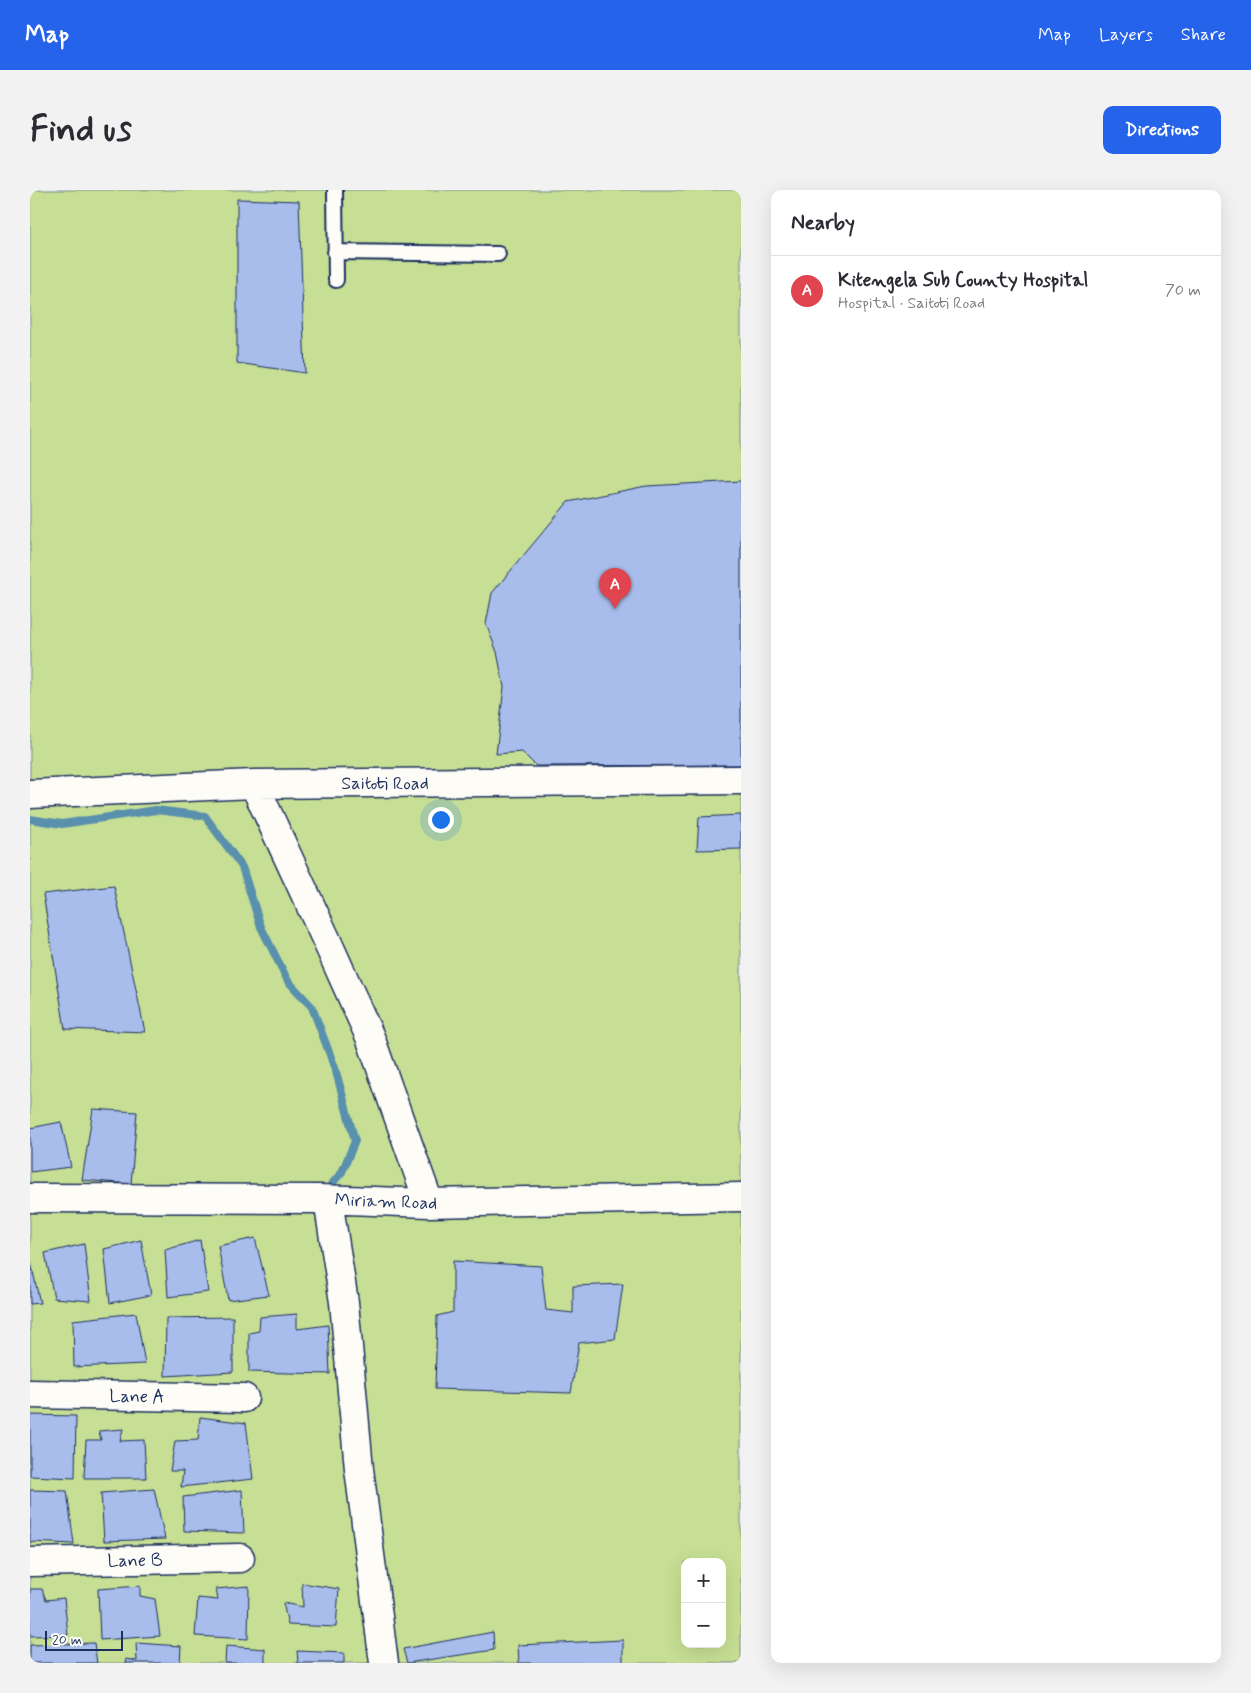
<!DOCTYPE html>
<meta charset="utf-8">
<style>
:root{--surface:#fff;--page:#f2f2f3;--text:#2b2b33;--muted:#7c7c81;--line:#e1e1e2;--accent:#2563eb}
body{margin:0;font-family:Mynerve,sans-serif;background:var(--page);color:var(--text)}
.controls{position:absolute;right:15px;bottom:15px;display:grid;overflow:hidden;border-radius:10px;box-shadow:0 5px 20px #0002}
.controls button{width:45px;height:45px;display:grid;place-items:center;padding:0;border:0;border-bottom:1px solid var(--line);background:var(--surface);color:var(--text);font:25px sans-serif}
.scale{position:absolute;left:15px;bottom:12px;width:78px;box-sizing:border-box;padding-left:5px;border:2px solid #1b2f5e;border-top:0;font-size:14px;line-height:18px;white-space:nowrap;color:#1b2f5e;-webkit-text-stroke:4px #fdfcf7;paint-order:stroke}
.you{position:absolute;left:410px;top:629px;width:18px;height:18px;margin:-12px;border:4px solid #fff;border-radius:50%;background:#1a73e8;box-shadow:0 0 0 8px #1a73e833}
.badge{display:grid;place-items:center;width:32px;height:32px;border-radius:50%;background:var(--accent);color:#fff;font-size:16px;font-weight:700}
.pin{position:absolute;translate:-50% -41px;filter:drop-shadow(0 1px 2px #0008)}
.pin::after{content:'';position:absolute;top:26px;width:18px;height:15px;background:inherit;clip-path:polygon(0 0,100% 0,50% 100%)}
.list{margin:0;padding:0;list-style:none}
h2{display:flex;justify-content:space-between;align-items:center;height:65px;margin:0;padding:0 20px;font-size:21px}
h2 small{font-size:16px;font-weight:400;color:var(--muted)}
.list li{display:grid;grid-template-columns:32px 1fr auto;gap:15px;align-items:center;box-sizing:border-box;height:70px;padding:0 20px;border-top:1px solid var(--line)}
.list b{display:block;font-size:19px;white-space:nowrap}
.list p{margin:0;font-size:16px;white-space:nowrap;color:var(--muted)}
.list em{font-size:16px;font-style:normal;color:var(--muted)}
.map{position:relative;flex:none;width:711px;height:1473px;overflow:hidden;border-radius:10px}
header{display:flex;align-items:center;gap:30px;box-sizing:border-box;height:70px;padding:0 25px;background:var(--accent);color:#fff}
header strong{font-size:24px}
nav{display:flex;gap:28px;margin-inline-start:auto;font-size:18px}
.intro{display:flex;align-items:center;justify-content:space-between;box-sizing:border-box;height:120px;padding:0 30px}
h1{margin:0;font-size:35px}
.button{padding:12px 22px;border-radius:10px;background:var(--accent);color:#fff;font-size:18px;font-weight:700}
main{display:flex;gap:30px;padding:0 30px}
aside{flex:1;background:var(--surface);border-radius:10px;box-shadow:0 5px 20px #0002}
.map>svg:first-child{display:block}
</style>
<header>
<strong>Map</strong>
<nav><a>Map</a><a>Layers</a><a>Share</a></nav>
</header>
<div class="intro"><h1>Find us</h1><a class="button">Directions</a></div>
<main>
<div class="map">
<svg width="711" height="1473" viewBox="0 0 711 1473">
<rect width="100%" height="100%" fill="#eceff5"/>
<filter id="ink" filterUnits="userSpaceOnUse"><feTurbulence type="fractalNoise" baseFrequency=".02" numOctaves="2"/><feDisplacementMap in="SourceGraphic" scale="10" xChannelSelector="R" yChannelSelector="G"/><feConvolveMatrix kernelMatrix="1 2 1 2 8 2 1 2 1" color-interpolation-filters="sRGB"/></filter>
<g filter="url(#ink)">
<!-- green -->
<path fill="#c7df94" stroke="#718779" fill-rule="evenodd" d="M 0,0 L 711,0 L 711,1473 L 0,1473 ZM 655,1372 L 692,1372 L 692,1454 L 655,1454 Z"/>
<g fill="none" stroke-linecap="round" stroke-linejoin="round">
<!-- stream -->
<path stroke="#5990ad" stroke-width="8" d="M 0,629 L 32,634 L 126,620 L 175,626 L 212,677 L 231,737 L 258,791 L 282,817 L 305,878 L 325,951 L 312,982 L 295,1002"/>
</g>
<!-- building -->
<path fill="#a8bdeb" stroke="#1b2f5e" d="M 207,9 L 269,11 L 275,183 L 207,173 Z
M 711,291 L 711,575 L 506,576 L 492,562 L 466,564 L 474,497 L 467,462 L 456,434 L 462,403 L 538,312 L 616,296 Z
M 711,625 L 711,659 L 667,660 L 669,627 Z
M 84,696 L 115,842 L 35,839 L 13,704 Z
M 63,919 L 107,922 L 101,994 L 52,990 Z
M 31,932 L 41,977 L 0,982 L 0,938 Z
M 225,1048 L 239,1105 L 198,1110 L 188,1056 Z
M 111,1050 L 121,1105 L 80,1113 L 74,1059 Z
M 170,1050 L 178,1102 L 138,1107 L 135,1060 Z
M 54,1054 L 61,1111 L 24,1108 L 15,1063 Z
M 0,1068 L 10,1113 L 0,1114 Z
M 423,1071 L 511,1076 L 516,1120 L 543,1123 L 543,1096 L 593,1094 L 585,1149 L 549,1153 L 541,1203 L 405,1199 L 407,1126 L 423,1122 Z
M 106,1123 L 115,1174 L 44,1177 L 43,1130 Z
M 267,1124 L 267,1139 L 298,1135 L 300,1184 L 219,1182 L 219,1143 L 229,1141 L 230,1127 Z
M 203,1127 L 203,1182 L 135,1186 L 136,1128 Z
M 0,1225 L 46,1226 L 45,1288 L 0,1286 Z
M 170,1227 L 216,1233 L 223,1289 L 151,1297 L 153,1281 L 140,1281 L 145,1251 L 168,1250 Z
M 93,1239 L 90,1251 L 114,1250 L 116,1288 L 54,1288 L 56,1250 L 71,1250 L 69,1241 Z
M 124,1299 L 135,1349 L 74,1351 L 71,1303 Z
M 0,1300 L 37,1301 L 44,1354 L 0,1352 Z
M 212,1300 L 214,1343 L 154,1341 L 153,1307 Z
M 272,1393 L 309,1399 L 306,1437 L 258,1435 L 253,1413 L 273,1417 Z
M 110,1396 L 110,1406 L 125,1409 L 130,1446 L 70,1450 L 68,1399 Z
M 219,1396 L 218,1449 L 165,1446 L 168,1408 L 188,1410 L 186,1399 Z
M 0,1399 L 12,1399 L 16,1410 L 34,1408 L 38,1445 L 0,1446 Z
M 463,1442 L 464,1460 L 377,1473 L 373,1459 Z
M 593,1450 L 593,1473 L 489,1473 L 488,1455 Z
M 64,1453 L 67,1473 L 0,1473 L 0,1455 Z
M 106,1453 L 151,1456 L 150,1473 L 95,1473 L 96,1469 L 107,1471 Z
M 196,1456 L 235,1459 L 235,1473 L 195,1473 Z
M 267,1461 L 314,1463 L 314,1473 L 268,1473 Z"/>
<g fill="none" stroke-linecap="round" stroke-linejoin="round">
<!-- service casing -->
<g stroke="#1b2f5e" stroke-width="18">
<path id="service" d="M 305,0 L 306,90
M 305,62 L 468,64"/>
</g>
<!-- minor casing -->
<g stroke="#1b2f5e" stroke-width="31">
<path id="minor" d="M 224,594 L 296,749 L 340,847 L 399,1013
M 0,604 L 224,594 L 711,590
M 0,1008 L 289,1009 L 399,1013 L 711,1007
M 298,1010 L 314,1112 L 329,1279 L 354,1473
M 0,1204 L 214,1208
M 0,1372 L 210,1368"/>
</g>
<!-- service -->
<use href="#service" stroke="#fdfcf7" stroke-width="14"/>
<!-- minor -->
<use href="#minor" stroke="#fdfcf7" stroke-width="28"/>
</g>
</g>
<g text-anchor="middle" stroke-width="5" stroke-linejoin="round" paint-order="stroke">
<!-- street labels -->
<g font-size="18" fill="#1b2f5e" stroke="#fdfcf7">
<text x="355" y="599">Saitoti Road</text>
<text transform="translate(356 1011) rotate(2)" y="6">Miriam Road</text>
<text transform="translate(107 1206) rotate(1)" y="6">Lane A</text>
<text transform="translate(105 1370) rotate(-1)" y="6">Lane B</text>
</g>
</g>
</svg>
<div class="controls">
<button>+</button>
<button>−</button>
</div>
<div class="scale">20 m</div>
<div class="you"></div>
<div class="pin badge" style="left:585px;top:419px;background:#e0444e">A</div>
</div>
<aside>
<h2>Nearby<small></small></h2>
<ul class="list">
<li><span class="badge" style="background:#e0444e">A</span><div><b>Kitengela Sub County Hospital</b><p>Hospital · Saitoti Road</p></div><em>70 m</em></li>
</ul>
</aside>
</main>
